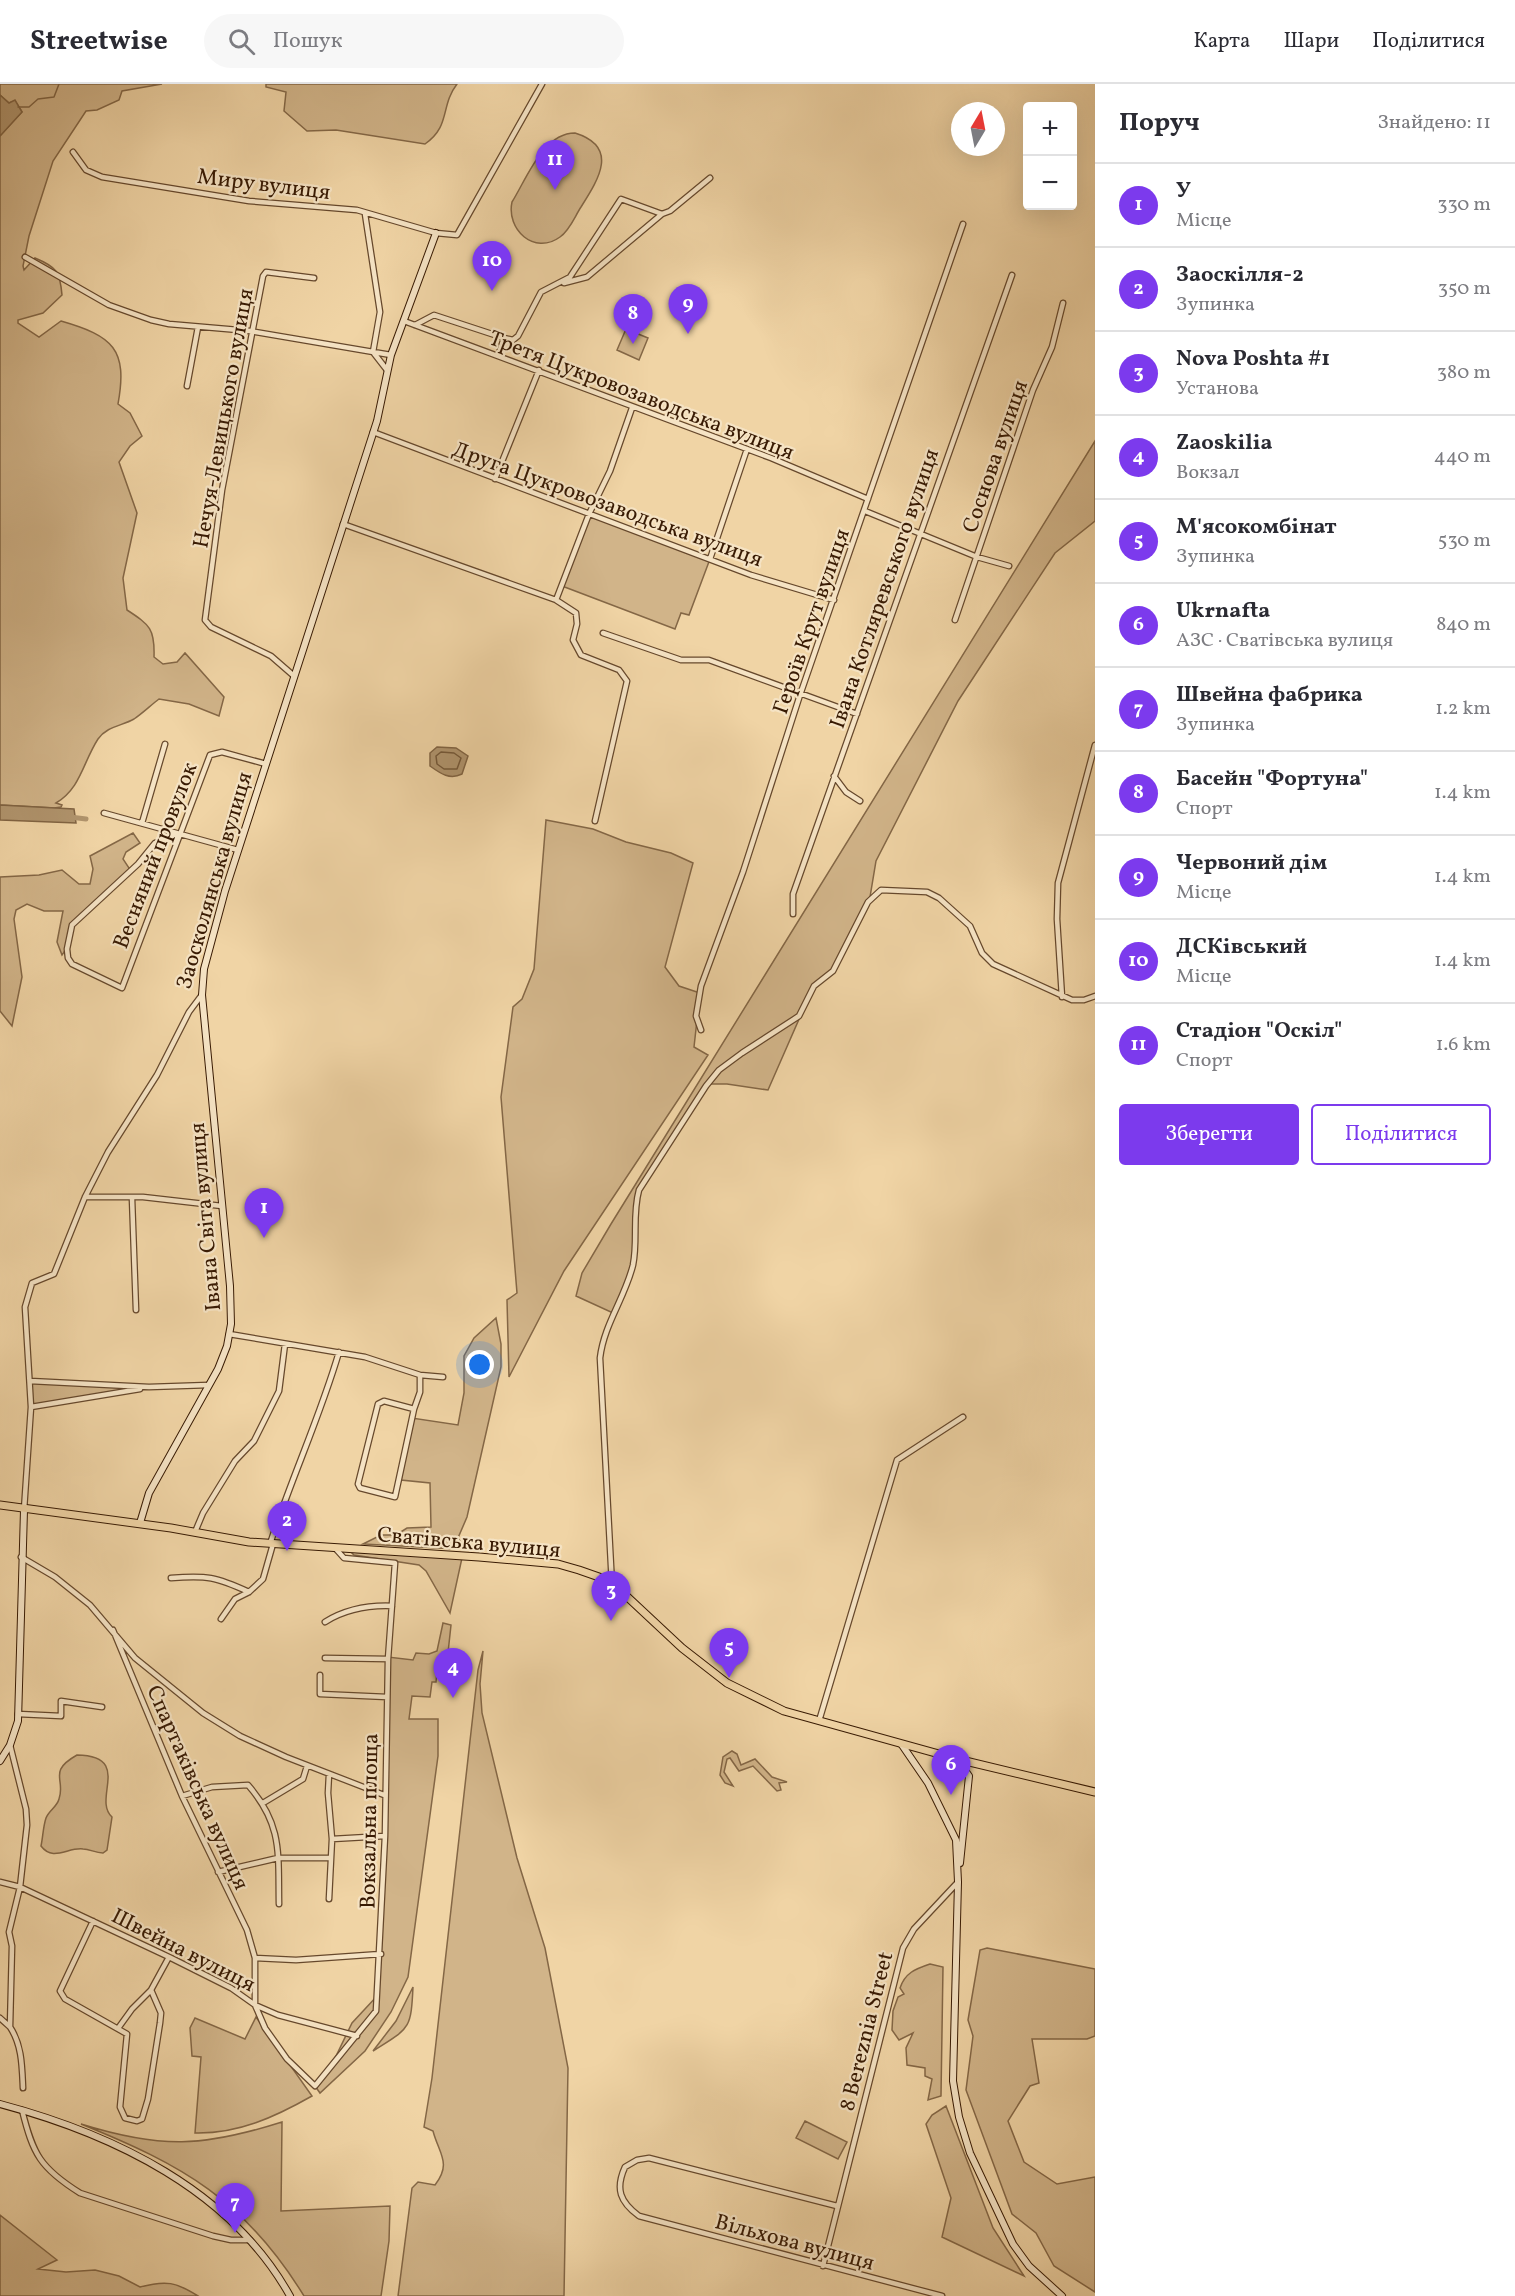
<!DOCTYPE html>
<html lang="uk">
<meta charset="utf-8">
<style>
:root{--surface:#fff;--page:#f7f7f7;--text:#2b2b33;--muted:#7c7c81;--line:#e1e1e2;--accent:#7c3aed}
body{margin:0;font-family:Vollkorn,serif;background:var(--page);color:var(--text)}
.controls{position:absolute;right:18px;top:18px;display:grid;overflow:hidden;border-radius:6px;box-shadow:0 6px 24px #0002}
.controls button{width:54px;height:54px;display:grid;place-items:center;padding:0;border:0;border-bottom:2px solid var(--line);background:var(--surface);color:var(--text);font:30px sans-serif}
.compass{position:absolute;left:951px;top:18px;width:54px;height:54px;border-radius:50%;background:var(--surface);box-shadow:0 6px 24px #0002;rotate:10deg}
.you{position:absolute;left:480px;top:1281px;width:21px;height:21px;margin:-15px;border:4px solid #fff;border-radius:50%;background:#1a73e8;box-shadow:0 0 0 9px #1a73e833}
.badge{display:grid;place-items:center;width:39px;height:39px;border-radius:50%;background:var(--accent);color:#fff;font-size:20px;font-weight:700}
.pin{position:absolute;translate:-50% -50px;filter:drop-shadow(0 2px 3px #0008)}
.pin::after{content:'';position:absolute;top:32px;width:21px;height:18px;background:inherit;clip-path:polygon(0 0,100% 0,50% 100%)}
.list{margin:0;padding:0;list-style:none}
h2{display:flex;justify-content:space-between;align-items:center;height:78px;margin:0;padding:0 24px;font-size:26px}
h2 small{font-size:20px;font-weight:400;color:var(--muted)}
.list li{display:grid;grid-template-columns:39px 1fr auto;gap:18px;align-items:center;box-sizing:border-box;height:84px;padding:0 24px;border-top:2px solid var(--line)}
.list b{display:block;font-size:22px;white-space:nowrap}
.list p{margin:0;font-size:20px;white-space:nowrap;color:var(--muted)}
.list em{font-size:20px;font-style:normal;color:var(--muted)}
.actions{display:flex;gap:12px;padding:18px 24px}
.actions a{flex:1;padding:14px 0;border:2px solid var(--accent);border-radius:6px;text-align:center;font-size:21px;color:var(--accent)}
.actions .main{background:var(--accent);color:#fff}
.icon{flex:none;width:33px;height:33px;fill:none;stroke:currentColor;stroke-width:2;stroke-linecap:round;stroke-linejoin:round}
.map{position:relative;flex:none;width:1095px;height:2212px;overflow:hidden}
header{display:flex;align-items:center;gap:36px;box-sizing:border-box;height:84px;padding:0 30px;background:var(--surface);border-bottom:2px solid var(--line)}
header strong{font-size:28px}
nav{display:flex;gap:33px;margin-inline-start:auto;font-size:21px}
.search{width:420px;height:54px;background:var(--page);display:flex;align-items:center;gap:15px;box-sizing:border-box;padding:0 21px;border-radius:33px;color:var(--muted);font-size:22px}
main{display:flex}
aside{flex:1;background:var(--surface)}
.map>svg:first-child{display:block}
</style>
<header>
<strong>Streetwise</strong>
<div class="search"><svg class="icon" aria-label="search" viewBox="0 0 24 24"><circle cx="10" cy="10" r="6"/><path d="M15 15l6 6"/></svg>Пошук</div>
<nav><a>Карта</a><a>Шари</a><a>Поділитися</a></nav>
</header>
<main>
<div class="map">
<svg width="1095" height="2212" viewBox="0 0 1095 2212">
<rect width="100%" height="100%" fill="#f0d4a5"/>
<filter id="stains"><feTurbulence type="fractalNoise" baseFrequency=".00333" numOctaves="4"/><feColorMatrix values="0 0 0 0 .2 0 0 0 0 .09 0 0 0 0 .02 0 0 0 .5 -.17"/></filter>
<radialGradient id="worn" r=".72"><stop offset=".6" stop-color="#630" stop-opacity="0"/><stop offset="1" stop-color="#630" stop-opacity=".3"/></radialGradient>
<!-- green -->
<path fill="#d1b489" stroke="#846746" stroke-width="1.5" d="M 0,0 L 162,0 L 122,7 L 119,16 L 97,26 L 86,27 L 53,77 L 29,152 L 23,182 L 24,186 L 35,174 C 57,183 60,188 62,211 L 43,229 L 18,236 L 18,239 L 39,253 L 61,237 C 113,252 128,265 118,320 L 130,329 L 142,352 L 130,362 L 119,378 L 137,429 L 123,494 L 127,526 C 150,541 155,545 154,573 L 163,580 L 177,578 L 185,569 L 224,613 L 219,632 L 189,620 L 159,615 C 151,621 143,629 134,635 C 122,642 107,642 98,655 C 83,678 81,704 56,719 L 62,721 L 61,723 L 54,724 L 0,721 L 0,52 L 22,28 L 15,17 L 9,19 L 0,11 Z
M 266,0 L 457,0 C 440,22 451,42 425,60 L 336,46 L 307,47 L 284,27 L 286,8 L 266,3 Z
M 575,49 C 620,63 598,96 581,123 C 575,132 570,146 560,153 C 534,172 506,145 512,118 C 527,94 543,49 575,49 Z
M 626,245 L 648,254 L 639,276 L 617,266 Z
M 1095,357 L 1095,437 L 1055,469 L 958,617 L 876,777 L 870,813 L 833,887 L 814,901 L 768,1006 L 727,1000 L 708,1000 L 639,1107 L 633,1180 L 613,1229 L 576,1212 L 582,1189 L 611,1140 Z
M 589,430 L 710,475 L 689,531 L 681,529 L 675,545 L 562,502 Z
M 546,736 L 593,745 L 626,758 L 671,769 L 693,779 L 665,883 L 679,902 L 700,909 L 694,963 L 708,971 L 564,1187 L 509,1293 L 507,1216 L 517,1209 L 501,1013 L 513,923 L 522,915 L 534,885 Z
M 133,749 L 140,759 L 126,768 L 123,775 L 131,787 C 114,802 93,816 79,834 C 69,846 71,860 62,871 L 57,858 L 63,827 L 44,827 L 27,820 L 16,826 L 14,835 L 22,893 L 12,942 L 0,927 L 0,793 L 39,791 L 62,786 L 79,800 L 90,800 L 93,785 L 90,772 Z
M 496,1234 L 501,1260 L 501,1283 L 467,1433 L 458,1454 L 462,1460 L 456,1465 L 363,1460 L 381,1451 L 396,1451 L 407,1444 L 431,1443 L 430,1399 L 401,1396 L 412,1334 L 458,1341 L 464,1309 L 464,1272 L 474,1254 Z
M 30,1297 L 149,1303 L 31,1323 Z
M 351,1468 L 462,1474 L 450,1529 L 426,1487 L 419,1481 L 354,1471 Z
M 443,1539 L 451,1541 L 447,1578 L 438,1577 L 436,1598 L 432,1598 L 430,1613 L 412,1612 L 409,1635 L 438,1635 L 438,1672 L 408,1893 L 391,1928 L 365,1967 L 320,2009 L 315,2002 L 336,1972 L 352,1939 L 378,1911 L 381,1868 L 388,1573 L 413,1576 L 416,1569 L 429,1570 L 437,1567 Z
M 483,1567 L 480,1600 L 482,1629 L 517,1774 L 545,1864 L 568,1984 L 564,2212 L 398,2212 L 412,2104 L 418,2098 L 435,2101 C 452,2079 439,2070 433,2047 L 424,2043 L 432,1994 L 478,1586 Z
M 732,1667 L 737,1670 L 741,1681 L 755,1675 L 772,1693 L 787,1698 L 779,1699 L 781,1706 L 777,1707 L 753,1682 L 739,1687 L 730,1674 L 727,1675 L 724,1688 L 733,1702 L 725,1699 L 720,1691 L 723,1673 Z
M 77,1671 C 133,1672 92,1715 112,1733 L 107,1766 L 103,1769 C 95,1769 90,1765 83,1765 C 68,1763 53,1778 41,1762 C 43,1753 43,1743 46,1734 C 49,1726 57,1723 59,1715 C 66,1695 47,1688 77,1671 Z
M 987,1864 L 1095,1885 L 1095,1952 L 1087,1955 L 1032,1955 L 1039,1999 L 1030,2002 L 1008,2037 L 1024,2078 L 1057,2100 L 1095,2093 L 1095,2208 L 1054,2182 L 1036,2149 L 1012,2130 L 966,2006 L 973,1952 L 968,1936 L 980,1866 Z
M 930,1880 L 943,1883 L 941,2012 L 928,2016 L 932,1995 L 925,1992 L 925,1984 L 907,1981 L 906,1964 L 913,1949 L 899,1956 L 892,1946 L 893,1927 L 898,1913 L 904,1910 L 900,1904 C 905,1889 915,1885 930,1880 Z
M 413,1903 C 411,1947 409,1944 373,1967 L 396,1937 Z
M 256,1933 L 312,2012 C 275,2033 238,2050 195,2049 L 201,1973 L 192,1972 L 190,1944 L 195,1934 L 245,1955 Z
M 946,2022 L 993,2144 L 1024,2192 L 942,2153 L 951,2114 L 926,2040 L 932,2031 Z
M 805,2037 L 847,2058 L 838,2075 L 796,2054 Z
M 282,2038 L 281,2127 L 390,2122 L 389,2157 L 381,2212 L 304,2212 C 245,2116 183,2081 81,2040 C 161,2065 203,2063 282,2038 Z
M 0,2131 L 57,2176 L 38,2185 L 66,2188 L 95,2186 L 119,2192 L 140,2203 C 166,2196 176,2198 198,2212 L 0,2212 Z"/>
<!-- water -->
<path fill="#b1956e" stroke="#816443" stroke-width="1.5" d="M 0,11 L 9,19 L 15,16 L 22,28 L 0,52 Z
M 437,663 L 456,664 L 468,672 L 462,690 C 450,696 441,690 430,682 L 430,669 Z
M 0,721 L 74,725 L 76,739 L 0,736 Z"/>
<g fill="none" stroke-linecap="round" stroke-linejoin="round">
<!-- shore -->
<path stroke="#745838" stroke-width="1.5" d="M 441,668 L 454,669 L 461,674 L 457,685 L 444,685 L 437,680 L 436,672 Z"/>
<!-- stream -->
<path stroke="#816443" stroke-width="1.5" d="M 18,23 L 29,23 L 38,15 L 54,13 L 59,0"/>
<!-- canal -->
<path stroke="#b1956e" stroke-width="5" d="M 70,733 L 86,735"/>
<!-- street casing -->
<g stroke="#66482c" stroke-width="7">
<path id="street" d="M 73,68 L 86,86 L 102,93 L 249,117 L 357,126 L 436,149 L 457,151 L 542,0
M 365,130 L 380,228 L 373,268 L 387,286
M 25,173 L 109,221 L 151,236 L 169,240 L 250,247 L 391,271
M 564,199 L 587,193 L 662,130 L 670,127 L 710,94
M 404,237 L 771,374 L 868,415
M 415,241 L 434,231 L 504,254 L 498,272
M 504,254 L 513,256 L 518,252 L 541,208 L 570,193 L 621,115 L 662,130
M 187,302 L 198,243
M 373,348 L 751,491 L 834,516
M 495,395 L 539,286
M 865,427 L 977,473 L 1009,482
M 343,440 L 556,516 L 576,529 L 577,540 L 573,556 L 581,571 L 619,586 L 627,597 L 595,737
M 710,475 L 747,365
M 556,516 L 589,430 L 610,387 L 632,324
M 955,536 L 1033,306 L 1052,263 L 1063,219
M 603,549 L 681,576 L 709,576 L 857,630
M 294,592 L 271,572 L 211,543 L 205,536 L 222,406 L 263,192 L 266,188 L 314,194
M 834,692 L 846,708 L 860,717
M 104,729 L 238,766
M 142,739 L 165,660
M 180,749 L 155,759 L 138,780 L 72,841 L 67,865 L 68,874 L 72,880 L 122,904 L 210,671 L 222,668 L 266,680
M 793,830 L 793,810 L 1012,191
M 1062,913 L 1057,835 L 1058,799 L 1095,661
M 701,946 L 696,932 L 701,902 L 743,788 L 800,611 L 963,140
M 85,1113 L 143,1113 L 222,1122
M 132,1114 L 136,1226
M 229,1250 L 365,1273 L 420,1291 L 443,1293
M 30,1297 L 149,1303 L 209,1301
M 31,1323 L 140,1305
M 414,1325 L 384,1317 L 378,1320 L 358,1400 L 360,1404 L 395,1413 L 414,1325 L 420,1308 L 420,1291
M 24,1426 L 31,1323 L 25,1223 L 32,1199 L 54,1190 L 85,1113 L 108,1068 L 157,991 L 189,928 L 201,912
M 195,1448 L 203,1429 L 235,1377 L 254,1357 L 279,1307 L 285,1260
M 270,1460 C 291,1395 320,1333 339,1268
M 21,1473 L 55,1493 L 90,1521 L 135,1574 L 203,1629 L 240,1652 L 286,1673 L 384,1711
M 171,1494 C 207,1491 216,1493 249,1508
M 612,1501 L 600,1274 C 604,1240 625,1214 633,1181 C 638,1157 632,1131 639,1106 L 706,1002 L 719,986 L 742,969 L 799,932 L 814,902 L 833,887 L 868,818 L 881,806 L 927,808 L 939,814 L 970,842 L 982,869 L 993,880 L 1072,916 L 1084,916 L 1095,912
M 221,1535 L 235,1515 L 249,1508 L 263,1495 L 273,1460
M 325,1538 C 346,1525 367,1521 392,1522
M 113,1546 L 182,1712 L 247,1846 L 255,1874 L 255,1921 L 265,1944 L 287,1975 L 315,2002 L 376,1927 L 385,1752 L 388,1575 L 395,1479 L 344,1474 L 335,1464
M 325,1574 L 388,1575
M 320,1591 L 320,1610 L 387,1613
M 18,1630 L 61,1632 L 61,1617 L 102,1623
M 819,1637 L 897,1376 L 963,1333
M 10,1661 L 26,1725 L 27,1741 L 20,1803 L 9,1848 L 12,1862 L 10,1943 C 22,1961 22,1982 23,2004
M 182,1712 L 212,1703 L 248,1701 C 283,1741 278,1770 279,1820
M 263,1719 L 303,1695 L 307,1682
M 332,1755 L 385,1752
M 218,1788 L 278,1774 L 330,1774
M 0,1798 L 20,1803 L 169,1873 L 231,1904 L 255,1921 L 278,1931 L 357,1952
M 329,1815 L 332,1755 L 328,1709 L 329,1690
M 93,1837 L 60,1907 L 65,1915 L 127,1950 L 120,2023 L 125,2034 L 137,2037 L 142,2035 L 148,2015 L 160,1939 L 161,1929 L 151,1906
M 255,1874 L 296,1876 L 381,1870
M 0,1934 L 10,1943
M 119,1943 L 132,1925 L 151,1906 L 169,1873
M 22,2026 C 33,2070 40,2084 80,2109 L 213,2152 L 231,2156 L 250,2156
M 837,2122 L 649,2074 L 637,2076 L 625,2083 C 615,2105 620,2118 639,2132 L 942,2212
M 823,2182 L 903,1864 L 914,1845 L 958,1798"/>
</g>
<!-- secondary casing -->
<g stroke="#381a03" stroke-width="8">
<path id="secondary" d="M 140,1439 L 149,1409 L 218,1285 L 227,1262 L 231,1240 L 230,1202 L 202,911 L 204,885 L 225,807 L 377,337 L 391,271 L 436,149
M 902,1661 L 928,1699 L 956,1756 L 958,1798 L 953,1997 L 959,2033 L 970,2069 L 1013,2160 L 1029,2182 L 1062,2212
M 957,1675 L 969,1692 L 960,1779
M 0,1677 L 10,1661 L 18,1637 L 24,1426
M 0,2020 C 113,2050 231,2106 290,2212"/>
</g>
<!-- primary casing -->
<g stroke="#381a03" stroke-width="9">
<path id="primary" d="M 0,1421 L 171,1444 L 249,1458 L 479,1473 L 558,1480 L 579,1486 L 599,1493 L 621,1507 L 682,1564 L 727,1599 L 784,1627 L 957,1675 L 1095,1708"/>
</g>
<!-- street -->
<use href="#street" stroke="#f5e3c4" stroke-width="4.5"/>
<!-- secondary -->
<use href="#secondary" stroke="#f5e3c4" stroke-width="6"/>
<!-- primary -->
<use href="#primary" stroke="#f0d4a5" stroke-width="7"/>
</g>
<g text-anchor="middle" stroke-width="4.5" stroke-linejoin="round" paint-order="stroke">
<!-- street labels -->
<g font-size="22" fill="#381a03" stroke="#f5e3c4">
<text transform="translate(264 99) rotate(7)" y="8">Миру вулиця</text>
<text transform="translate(642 310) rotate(21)" y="8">Третя Цукровозаводська вулиця</text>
<text transform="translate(222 334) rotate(-80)" y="8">Нечуя-Левицького вулиця</text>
<text transform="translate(994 372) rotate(-71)" y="8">Соснова вулиця</text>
<text transform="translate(608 419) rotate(20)" y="8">Друга Цукровозаводська вулиця</text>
<text transform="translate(883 504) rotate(-71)" y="8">Івана Котляревського вулиця</text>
<text transform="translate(810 537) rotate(-71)" y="8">Героїв Крут вулиця</text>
<text transform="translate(154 771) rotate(-69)" y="8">Весняний провулок</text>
<text transform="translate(213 796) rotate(-74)" y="8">Заосколянська вулиця</text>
<text transform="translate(204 1133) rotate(-95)" y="8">Івана Світа вулиця</text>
<text transform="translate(469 1457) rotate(5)" y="8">Сватівська вулиця</text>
<text transform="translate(199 1703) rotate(66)" y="8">Спартаківська вулиця</text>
<text transform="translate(368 1737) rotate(-89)" y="8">Вокзальна площа</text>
<text transform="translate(184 1865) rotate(27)" y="8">Швейна вулиця</text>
<text transform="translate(865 1947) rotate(-76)" y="8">8 Bereznia Street</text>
<text transform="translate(795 2157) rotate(15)" y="8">Вільхова вулиця</text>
</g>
</g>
<rect width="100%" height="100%" filter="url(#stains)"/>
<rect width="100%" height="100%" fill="url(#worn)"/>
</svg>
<div class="controls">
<button>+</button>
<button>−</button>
</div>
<svg class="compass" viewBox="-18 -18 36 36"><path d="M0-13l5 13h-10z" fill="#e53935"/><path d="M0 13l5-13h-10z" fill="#7c7c81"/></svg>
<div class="you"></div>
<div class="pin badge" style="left:264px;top:1154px">1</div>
<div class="pin badge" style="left:287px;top:1467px">2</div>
<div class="pin badge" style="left:611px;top:1537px">3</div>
<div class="pin badge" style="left:453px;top:1614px">4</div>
<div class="pin badge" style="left:729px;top:1594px">5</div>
<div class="pin badge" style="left:951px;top:1711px">6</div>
<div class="pin badge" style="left:235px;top:2149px">7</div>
<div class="pin badge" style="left:633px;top:260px">8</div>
<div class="pin badge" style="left:688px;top:250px">9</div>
<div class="pin badge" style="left:492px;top:207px">10</div>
<div class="pin badge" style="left:555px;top:106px">11</div>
</div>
<aside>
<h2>Поруч<small>Знайдено: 11</small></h2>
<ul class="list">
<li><span class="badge">1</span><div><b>У</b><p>Місце</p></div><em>330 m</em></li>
<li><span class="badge">2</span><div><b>Заоскілля-2</b><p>Зупинка</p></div><em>350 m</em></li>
<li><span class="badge">3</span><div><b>Nova Poshta #1</b><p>Установа</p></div><em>380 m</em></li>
<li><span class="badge">4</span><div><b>Zaoskilia</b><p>Вокзал</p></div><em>440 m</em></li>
<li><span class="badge">5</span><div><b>М'ясокомбінат</b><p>Зупинка</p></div><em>530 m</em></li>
<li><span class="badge">6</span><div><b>Ukrnafta</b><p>АЗС · Сватівська вулиця</p></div><em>840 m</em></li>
<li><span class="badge">7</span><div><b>Швейна фабрика</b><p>Зупинка</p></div><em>1.2 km</em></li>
<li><span class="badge">8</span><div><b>Басейн &quot;Фортуна&quot;</b><p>Спорт</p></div><em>1.4 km</em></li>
<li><span class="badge">9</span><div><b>Червоний дім</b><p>Місце</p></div><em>1.4 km</em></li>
<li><span class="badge">10</span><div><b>ДСКівський</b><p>Місце</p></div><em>1.4 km</em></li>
<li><span class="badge">11</span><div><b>Стадіон &quot;Оскіл&quot;</b><p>Спорт</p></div><em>1.6 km</em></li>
</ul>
<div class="actions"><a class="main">Зберегти</a><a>Поділитися</a></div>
</aside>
</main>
